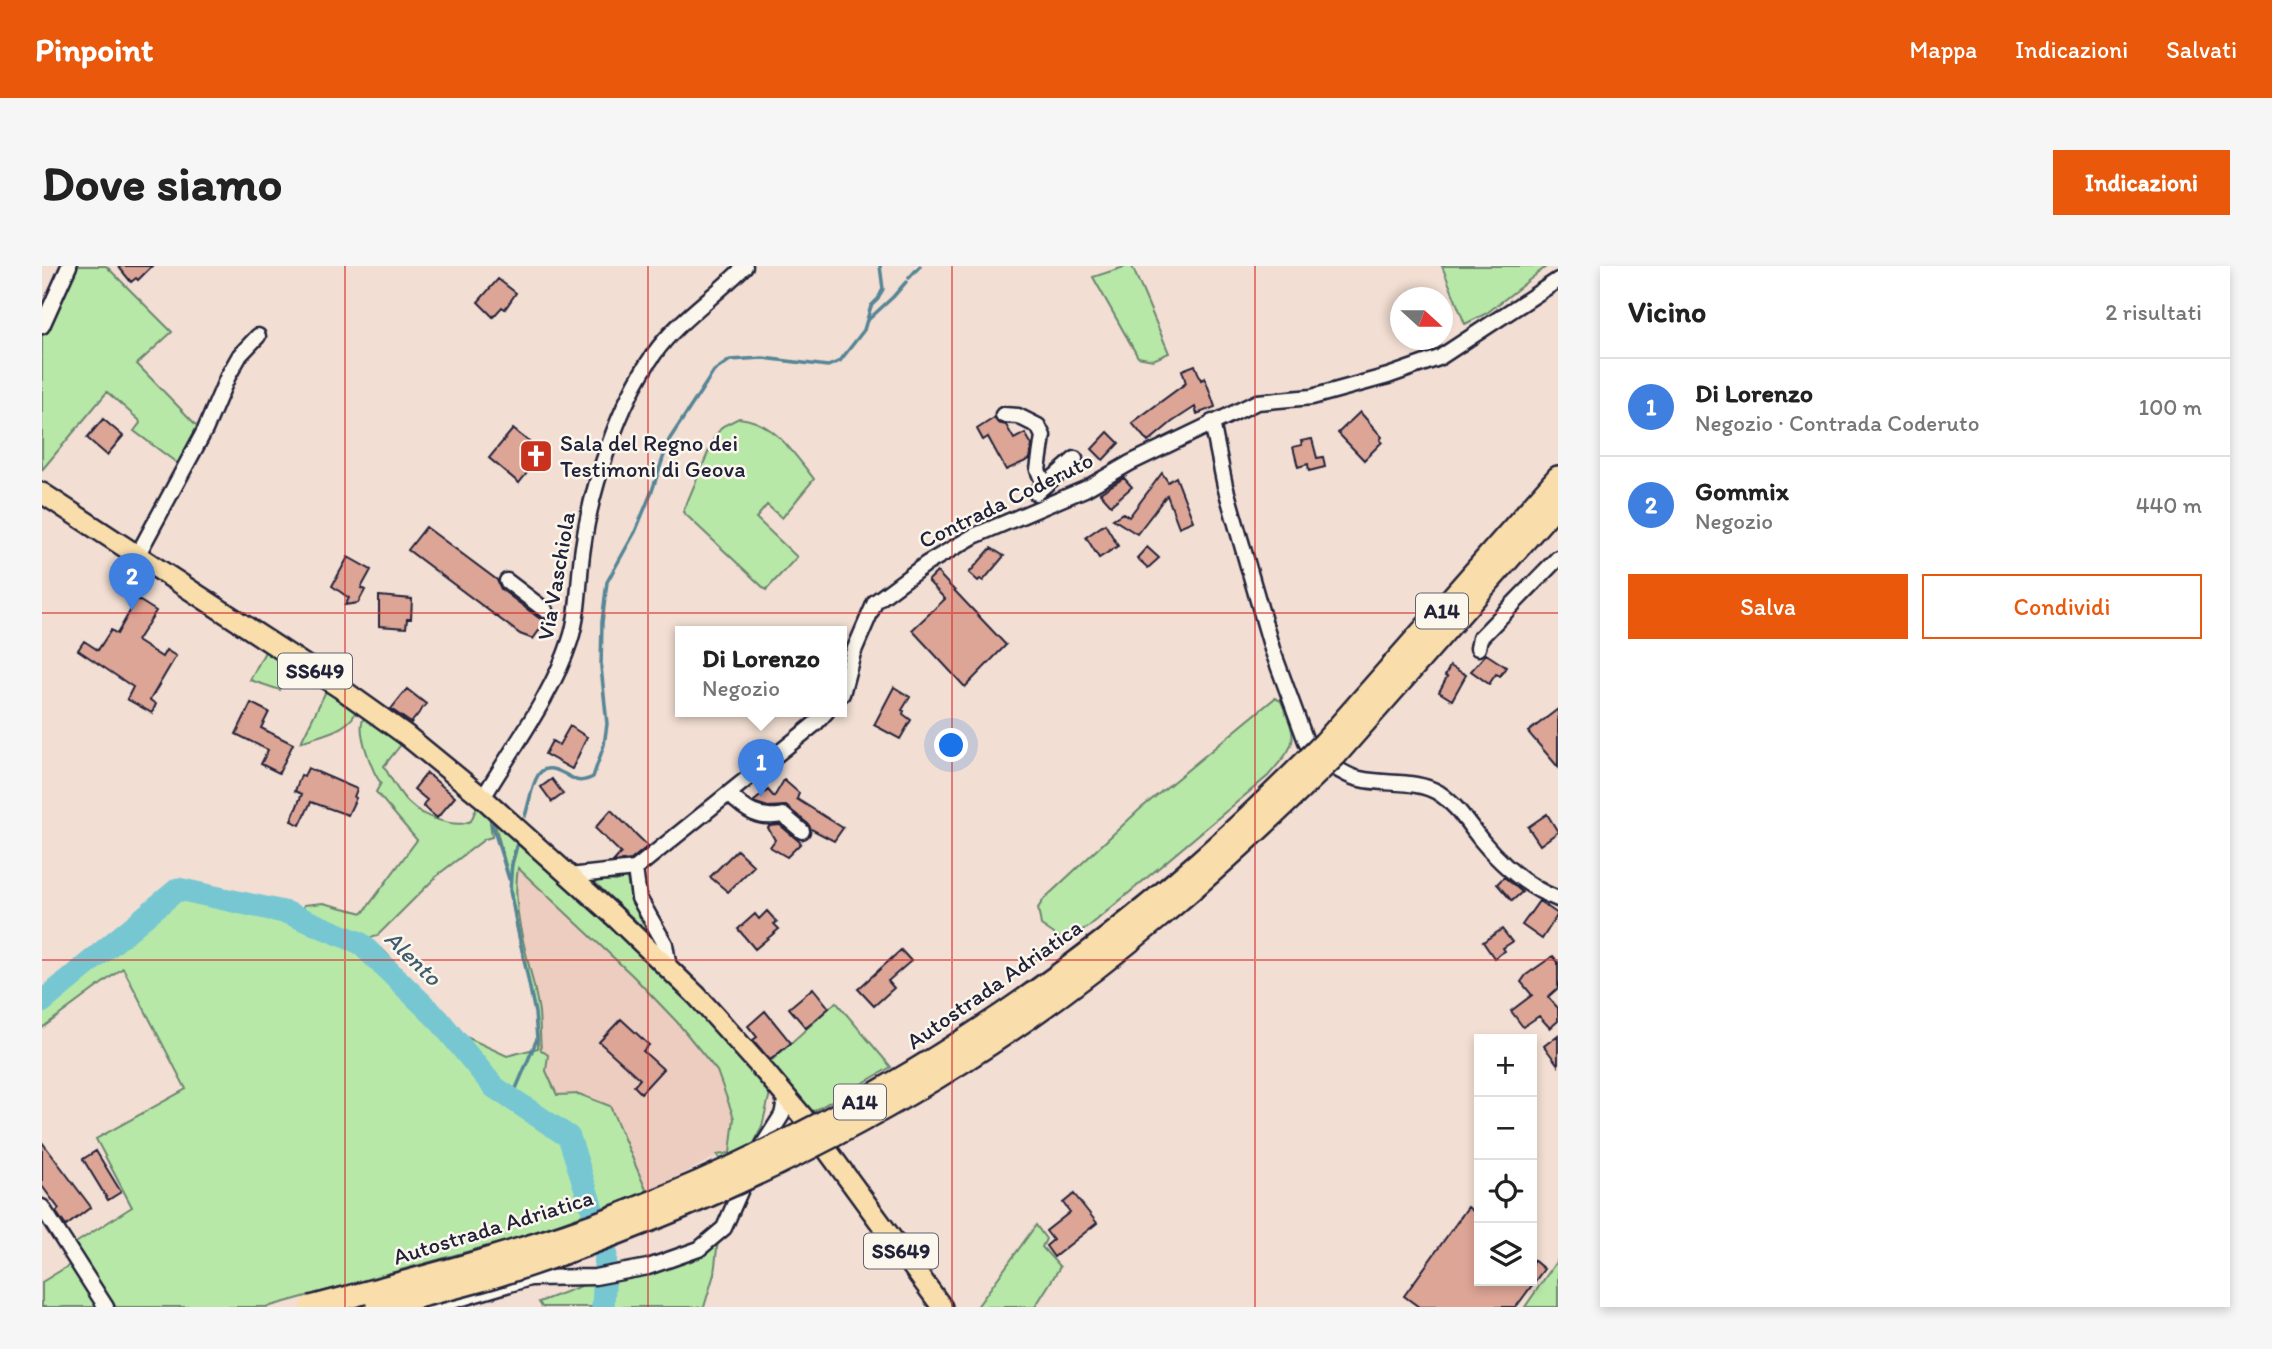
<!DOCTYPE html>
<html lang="it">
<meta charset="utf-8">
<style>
:root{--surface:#fff;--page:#f6f6f6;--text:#222;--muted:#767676;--line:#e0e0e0;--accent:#ea580c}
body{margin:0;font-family:Itim,sans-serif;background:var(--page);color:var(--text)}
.controls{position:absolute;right:21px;bottom:21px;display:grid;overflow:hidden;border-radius:0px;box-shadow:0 4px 10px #0003}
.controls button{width:63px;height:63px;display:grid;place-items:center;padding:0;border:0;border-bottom:2px solid var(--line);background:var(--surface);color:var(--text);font:35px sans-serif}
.compass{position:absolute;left:1348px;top:21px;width:63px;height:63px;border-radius:50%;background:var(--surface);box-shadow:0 4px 10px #0003;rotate:111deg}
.you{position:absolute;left:910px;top:480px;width:24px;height:24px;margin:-18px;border:5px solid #fff;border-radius:50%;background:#1a73e8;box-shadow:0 0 0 10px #1a73e833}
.badge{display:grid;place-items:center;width:46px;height:46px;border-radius:50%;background:var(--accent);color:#fff;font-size:23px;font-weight:700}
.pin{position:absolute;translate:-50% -58px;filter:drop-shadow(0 2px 4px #0008)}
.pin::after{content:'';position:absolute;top:37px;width:24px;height:21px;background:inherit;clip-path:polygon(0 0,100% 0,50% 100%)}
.popup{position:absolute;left:633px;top:360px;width:172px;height:91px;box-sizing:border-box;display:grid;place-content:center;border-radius:0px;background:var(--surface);filter:drop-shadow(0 2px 5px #0005);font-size:23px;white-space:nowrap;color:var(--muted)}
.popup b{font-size:26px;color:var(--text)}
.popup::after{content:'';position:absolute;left:50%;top:100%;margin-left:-14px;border:14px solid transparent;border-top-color:var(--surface)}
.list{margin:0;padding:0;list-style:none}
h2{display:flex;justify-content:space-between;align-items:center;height:91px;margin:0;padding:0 28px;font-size:30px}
h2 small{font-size:23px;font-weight:400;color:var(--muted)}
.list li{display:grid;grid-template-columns:46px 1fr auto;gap:21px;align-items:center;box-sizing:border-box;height:98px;padding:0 28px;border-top:2px solid var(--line)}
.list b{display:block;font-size:26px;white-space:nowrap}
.list p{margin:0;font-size:23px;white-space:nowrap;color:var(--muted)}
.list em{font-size:23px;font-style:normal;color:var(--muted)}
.actions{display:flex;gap:14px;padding:21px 28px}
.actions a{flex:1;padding:16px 0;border:2px solid var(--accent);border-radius:0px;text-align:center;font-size:24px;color:var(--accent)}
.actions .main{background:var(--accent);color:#fff}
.icon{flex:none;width:38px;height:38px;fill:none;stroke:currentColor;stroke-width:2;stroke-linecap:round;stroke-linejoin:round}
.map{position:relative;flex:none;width:1516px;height:1041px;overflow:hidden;border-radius:0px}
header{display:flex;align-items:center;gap:42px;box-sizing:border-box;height:98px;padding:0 35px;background:var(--accent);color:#fff}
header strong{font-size:33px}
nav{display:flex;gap:38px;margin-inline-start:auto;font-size:24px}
.intro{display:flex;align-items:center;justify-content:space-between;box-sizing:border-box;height:168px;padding:0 42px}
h1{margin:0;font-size:49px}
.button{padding:18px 32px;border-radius:0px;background:var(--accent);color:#fff;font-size:24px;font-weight:700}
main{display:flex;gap:42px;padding:0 42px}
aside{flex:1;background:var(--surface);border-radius:0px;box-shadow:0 4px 10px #0003}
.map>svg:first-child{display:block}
</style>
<header>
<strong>Pinpoint</strong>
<nav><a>Mappa</a><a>Indicazioni</a><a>Salvati</a></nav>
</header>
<div class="intro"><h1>Dove siamo</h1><a class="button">Indicazioni</a></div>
<main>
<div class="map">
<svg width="1516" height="1041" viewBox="0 0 1516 1041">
<rect width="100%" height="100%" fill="#f2ded2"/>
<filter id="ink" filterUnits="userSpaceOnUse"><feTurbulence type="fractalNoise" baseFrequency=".0143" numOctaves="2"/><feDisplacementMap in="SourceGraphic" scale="14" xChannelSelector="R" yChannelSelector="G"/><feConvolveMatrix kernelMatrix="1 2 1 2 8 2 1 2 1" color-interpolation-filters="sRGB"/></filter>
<g filter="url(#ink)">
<!-- built -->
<path fill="#eccdc0" d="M 476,601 L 591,710 L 635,757 L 675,805 L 692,852 L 688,888 L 675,890 L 605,926 L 568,840 L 537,828 L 515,829 L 504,805 L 499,785 L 497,746 L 477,658 L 474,616 Z"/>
<!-- green -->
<path fill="#b7e8a7" stroke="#6c8571" stroke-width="2" d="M 30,0 L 64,0 L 130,66 L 95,98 L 159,164 L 139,200 L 92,165 L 98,157 L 97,154 L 65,126 L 0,204 L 0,70 Z
M 1085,0 L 1090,0 L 1127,87 L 1111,94 L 1096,91 L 1051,11 Z
M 1400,0 L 1505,0 L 1445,47 L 1423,58 Z
M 697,152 C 732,155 752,188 772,213 L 740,252 L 725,239 L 714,252 L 755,291 L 724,324 L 641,246 L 673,170 L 681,160 Z
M 225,382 L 250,398 L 238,424 L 208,414 Z
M 286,421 L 316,442 C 308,465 280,468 259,476 Z
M 1233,432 L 1239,435 C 1257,477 1255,476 1226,510 L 1045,662 L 1018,672 L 999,659 L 996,642 L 1002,633 L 1097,544 Z
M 325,446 L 362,475 L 342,500 L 343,502 C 350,515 358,529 368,538 C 381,551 413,563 429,555 L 436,538 L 447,548 L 450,571 L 443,573 L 398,607 L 335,670 L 326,673 L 343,686 L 401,751 L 422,770 L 465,790 L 496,782 C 496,723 468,668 469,610 L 468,614 L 451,551 L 475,573 L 469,605 L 477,575 L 640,728 L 728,827 L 720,860 L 711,880 L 678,894 L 675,889 L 688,887 L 692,852 L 675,805 L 635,756 L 591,710 L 476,602 C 468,651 490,698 497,746 C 498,759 498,772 499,784 L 506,789 L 504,805 L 515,829 L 537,828 L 568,840 L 605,926 L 485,969 L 225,1041 L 74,1041 L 50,1008 L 32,978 L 90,941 L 54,873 L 144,823 L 81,702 L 0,762 L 0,740 L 13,727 L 72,686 L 131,633 L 157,631 L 206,642 L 266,658 L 310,678 L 319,675 L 259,648 L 262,639 L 281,637 L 321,647 L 375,574 L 334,526 L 339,517 C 331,508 317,470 320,457 C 320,455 324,448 325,446 Z
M 585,611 C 587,635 600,653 613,673 L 549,613 L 573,615 Z
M 794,736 L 849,801 L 770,846 L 728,796 Z
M 994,959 L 1004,973 L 1000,981 L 1018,1001 L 993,1041 L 935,1041 Z
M 676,974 L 672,1008 L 662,1041 L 500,1041 L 497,1036 L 626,987 L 637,994 L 661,989 Z
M 1516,993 L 1516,1041 L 1483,1041 Z
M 31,997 L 61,1041 L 0,1041 L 0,1016 Z"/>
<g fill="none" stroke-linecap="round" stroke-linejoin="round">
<!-- stream -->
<path stroke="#558596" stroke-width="3.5" d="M 867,12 L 878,0
M 826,54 L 851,31 L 864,16
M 483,550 C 487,538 489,522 495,511 C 504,493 523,509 534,514 C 540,516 545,514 551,511 L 562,479 L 565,458 L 559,401 L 560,356 L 565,316 L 593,266 L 610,225 L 627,174 L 672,105 L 688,94 L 721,92 L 786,100 L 798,95 L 822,64 L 829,40 L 836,33 L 841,23 L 838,0
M 450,558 L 467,613
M 470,832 L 495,773 L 493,747 L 468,625 L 470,595 L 476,575"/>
<!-- river -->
<path stroke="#77c7d3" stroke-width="23" d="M 0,736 L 136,623 L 246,647 L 318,677 L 397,754 L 452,821 L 527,871 L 564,986 L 561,1041"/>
</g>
<!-- building -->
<path fill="#dda596" stroke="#22223b" stroke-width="2" d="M 76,0 L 110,0 L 96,14 L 94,12 L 89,16 Z
M 456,13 L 474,27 L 463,43 L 460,41 L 451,51 L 436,36 Z
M 1153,99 L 1159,114 L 1163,112 L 1173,141 L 1155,148 L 1153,141 L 1130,156 L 1106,176 L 1090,157 L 1144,117 L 1140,104 Z
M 1318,146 L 1340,171 L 1338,174 L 1340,176 L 1322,194 L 1296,167 Z
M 952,152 L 956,157 L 964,159 L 972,173 L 983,167 L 990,179 L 988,193 L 964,204 L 946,171 L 941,174 L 935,163 Z
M 61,153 L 81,170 L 65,189 L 45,172 Z
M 471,163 L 491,179 L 499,179 L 499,189 L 477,217 L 447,192 Z
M 1066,166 L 1077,177 L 1061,194 L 1050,183 Z
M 1270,173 L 1275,192 L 1281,191 L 1283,201 L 1267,205 L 1266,198 L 1256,201 L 1251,181 L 1260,179 L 1259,175 Z
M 1120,207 L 1126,216 L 1134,211 L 1151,255 L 1137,261 L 1125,229 L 1095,268 L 1071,253 L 1081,247 L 1087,251 Z
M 1082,212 L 1090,221 L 1069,239 L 1058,227 Z
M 1063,258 L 1076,280 L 1057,292 L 1044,271 Z
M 384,261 L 455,314 L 459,323 L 497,352 L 505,353 L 491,373 L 478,368 L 366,284 Z
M 1105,281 L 1117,292 L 1106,302 L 1095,292 Z
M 949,282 L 962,290 L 941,315 L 938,313 L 936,315 L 927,307 Z
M 306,291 L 329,304 L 319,322 L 323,324 L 316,337 L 303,339 L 307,332 L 290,320 Z
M 895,306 L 964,379 L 923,421 L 870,364 L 903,333 L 886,315 Z
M 337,330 L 370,333 L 369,353 L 365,353 L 364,362 L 337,360 Z
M 95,333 L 114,345 L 95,375 L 120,391 L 124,384 L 134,390 L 108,434 L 114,438 L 110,447 L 85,433 L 91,421 L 36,384 L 42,375 L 56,384 L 69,364 L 75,368 Z
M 1444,388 L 1464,401 L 1458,410 L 1454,408 L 1447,418 L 1429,405 Z
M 1408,400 L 1424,409 L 1410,434 L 1397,426 L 1405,411 L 1403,410 Z
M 852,421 L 868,431 L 860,444 L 862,445 L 861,448 L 869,454 L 858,473 L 832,459 Z
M 365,423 L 384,438 L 369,457 L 349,443 Z
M 209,437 L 227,446 L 219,462 L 251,478 L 237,507 L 219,498 L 226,484 L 194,468 Z
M 1516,443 L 1516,501 L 1486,466 Z
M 528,460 L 545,471 L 530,503 L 503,488 L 510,475 L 517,479 Z
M 266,502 L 315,523 L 312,531 L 314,532 L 306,549 L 269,536 L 258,559 L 249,555 L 260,528 L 253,525 L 259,509 L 262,510 Z
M 385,507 L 413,531 L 395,552 L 381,540 L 385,534 L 372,523 Z
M 510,513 L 521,528 L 510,536 L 499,521 Z
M 742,514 L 757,527 L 755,533 L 801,562 L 792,575 L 769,563 L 766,558 L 744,540 L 726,541 L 711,536 L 726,524 L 732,531 Z
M 569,544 L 606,580 L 589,594 L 571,596 L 579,587 L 553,562 Z
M 1505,548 L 1516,566 L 1498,579 L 1486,561 Z
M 738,559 L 759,577 L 745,591 L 728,581 L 733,574 L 726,562 L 728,560 Z
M 695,584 L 712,600 L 686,626 L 668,611 Z
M 1462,611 L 1480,626 L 1470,635 L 1455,618 Z
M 1497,635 L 1516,648 L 1500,673 L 1480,659 Z
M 725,645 L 735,656 L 732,658 L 737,663 L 713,683 L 696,663 L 713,648 L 717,653 Z
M 1460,663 L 1470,676 L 1461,682 L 1463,685 L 1452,692 L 1441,676 Z
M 859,684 L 869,695 L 846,715 L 852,722 L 832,740 L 816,723 Z
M 1511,690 L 1516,696 L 1516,722 L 1506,731 L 1516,742 L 1516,755 L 1508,762 L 1497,750 L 1481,761 L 1469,745 L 1490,729 L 1479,716 L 1484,709 Z
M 771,722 L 787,742 L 764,762 L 747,742 Z
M 723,745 L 749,777 L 728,794 L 711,774 L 715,771 L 706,760 Z
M 579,753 L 607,779 L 601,785 L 621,803 L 599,827 L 592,820 L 598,813 L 557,776 Z
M 1516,769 L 1516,799 L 1502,780 Z
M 0,876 L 49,941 L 24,960 L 14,946 L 17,943 L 0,920 Z
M 54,885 L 79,926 L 66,934 L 41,893 Z
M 1032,928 L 1055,957 L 1012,991 L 1004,980 L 1011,974 L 1004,965 L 1028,946 L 1021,937 Z
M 1426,941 L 1437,950 L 1437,1015 L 1490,1015 L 1490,993 L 1502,1003 L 1474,1041 L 1377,1041 L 1362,1030 Z"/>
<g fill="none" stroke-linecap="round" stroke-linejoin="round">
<!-- minor casing -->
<g stroke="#22223b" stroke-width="19">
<path id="minor" d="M 0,60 L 27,0
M 961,149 L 976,150 L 996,160 L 1001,170 L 996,204 L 1002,218
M 1170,156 L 1183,220 L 1230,383 L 1265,478
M 994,227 L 1033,193
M 95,290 L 163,164 L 186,110 L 198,89 L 216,70
M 465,315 L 503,344
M 1436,382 L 1438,372 L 1516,292
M 800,428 L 811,387 L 833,336 L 884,298 L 932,270 L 1043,223 L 1088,197 L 1215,136 L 1270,131 L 1346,110 L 1397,92 L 1516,14
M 1293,502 C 1301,506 1309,512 1318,513 C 1342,519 1375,513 1397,527 C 1416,540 1426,558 1440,575 C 1460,599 1487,622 1516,633
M 687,528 C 704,545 717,554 741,549 L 760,565
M 441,532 C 469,484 511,428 528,375 C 538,345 536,313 541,281 C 549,222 577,137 612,88 C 636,54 674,30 703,0
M 593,603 L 597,632 L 623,678 L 627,702
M 527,610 L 593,603 L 774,457 L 785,445
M 716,887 L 740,849 L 744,831
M 0,941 L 64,1041
M 390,1041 L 488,1012 L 553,1011 L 606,1001 L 657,983 L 682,962 L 704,912"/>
</g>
<!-- major casing -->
<g stroke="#22223b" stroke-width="24">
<path id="major" d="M 0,227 L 298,422 L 364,469 L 441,532 L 571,649 L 655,730 L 724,807 L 761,851 L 900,1041"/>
</g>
<!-- highway casing -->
<g stroke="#22223b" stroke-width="26">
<path id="highway" d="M 1282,477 L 1516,211
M 1294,489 L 1516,237"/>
</g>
<!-- minor -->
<use href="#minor" stroke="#fbf7ec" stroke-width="14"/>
<!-- major -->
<use href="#major" stroke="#f9deab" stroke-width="19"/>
<!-- highway -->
<use href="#highway" stroke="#f9deab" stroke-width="21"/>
<!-- highway-bridge casing -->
<g stroke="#22223b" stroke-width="26" stroke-linecap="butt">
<path id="highway-bridge" d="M 269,1041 C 374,1013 479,987 580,948 C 792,865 987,746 1158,595 C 1201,557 1242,517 1282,477
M 335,1041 C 377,1030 419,1021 460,1008 C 621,956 777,886 920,796 C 1058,710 1179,602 1294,489"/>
</g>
<!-- highway-bridge -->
<use href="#highway-bridge" stroke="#f9deab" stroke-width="21"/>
</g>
</g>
<!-- grid -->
<path fill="none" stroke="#d62828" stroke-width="2" stroke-opacity="0.55" d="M 303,0 L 303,1041M 606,0 L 606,1041M 910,0 L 910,1041M 1213,0 L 1213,1041M 0,347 L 1516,347M 0,694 L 1516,694"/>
<!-- icons -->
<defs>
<g id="church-square" transform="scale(1.75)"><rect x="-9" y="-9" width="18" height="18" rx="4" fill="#c8321e" stroke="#fbf7ec"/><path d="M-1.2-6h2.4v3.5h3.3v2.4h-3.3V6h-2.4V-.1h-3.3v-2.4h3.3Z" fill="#fff"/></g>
</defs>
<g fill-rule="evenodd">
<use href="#church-square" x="494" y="190"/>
</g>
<g text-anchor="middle" stroke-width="5" stroke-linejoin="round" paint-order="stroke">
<!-- shield labels -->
<g fill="#fbf7ec" stroke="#636270" stroke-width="2">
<rect x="1374" y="327.5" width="52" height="35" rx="5"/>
<rect x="236" y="387.5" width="74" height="35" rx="5"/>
<rect x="792" y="818.5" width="52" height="35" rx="5"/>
<rect x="822" y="967.5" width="74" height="35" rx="5"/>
</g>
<g font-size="21" font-weight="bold" fill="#22223b">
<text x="1400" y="352">A14</text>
<text x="273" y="412">SS649</text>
<text x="818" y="843">A14</text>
<text x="859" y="992">SS649</text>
</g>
<!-- poi labels -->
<g font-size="23" fill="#22223b" stroke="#fbf7ec" text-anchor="start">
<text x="518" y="185">Sala del Regno dei<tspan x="518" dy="26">Testimoni di Geova</tspan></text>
</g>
<!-- street labels -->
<g font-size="23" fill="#22223b" stroke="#fbf7ec">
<text transform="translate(964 234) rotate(-26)" y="8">Contrada Coderuto</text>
<text transform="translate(514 310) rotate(-80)" y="8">Via Vaschiola</text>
<text transform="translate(952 718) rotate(-35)" y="8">Autostrada Adriatica</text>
<text transform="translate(451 961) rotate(-17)" y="8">Autostrada Adriatica</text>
</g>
<!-- water labels -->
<g font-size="24" font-style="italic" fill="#405c70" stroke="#fbf7ec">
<text transform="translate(371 692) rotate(44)" y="8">Alento</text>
</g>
</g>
</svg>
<div class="controls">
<button>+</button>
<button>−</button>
<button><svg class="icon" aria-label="locate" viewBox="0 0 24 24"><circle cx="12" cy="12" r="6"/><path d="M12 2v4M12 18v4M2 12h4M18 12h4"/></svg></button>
<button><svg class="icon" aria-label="layers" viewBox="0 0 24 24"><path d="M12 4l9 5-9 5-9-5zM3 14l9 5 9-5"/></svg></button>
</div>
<svg class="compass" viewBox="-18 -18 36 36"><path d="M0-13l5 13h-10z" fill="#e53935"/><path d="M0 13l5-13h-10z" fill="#767676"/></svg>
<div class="you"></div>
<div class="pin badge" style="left:719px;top:531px;background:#3f7fe0">1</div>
<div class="popup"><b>Di Lorenzo</b>Negozio</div>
<div class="pin badge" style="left:90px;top:345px;background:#3f7fe0">2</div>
</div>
<aside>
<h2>Vicino<small>2 risultati</small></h2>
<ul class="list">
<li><span class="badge" style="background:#3f7fe0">1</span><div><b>Di Lorenzo</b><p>Negozio · Contrada Coderuto</p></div><em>100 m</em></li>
<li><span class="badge" style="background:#3f7fe0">2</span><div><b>Gommix</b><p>Negozio</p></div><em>440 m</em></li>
</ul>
<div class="actions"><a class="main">Salva</a><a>Condividi</a></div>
</aside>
</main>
